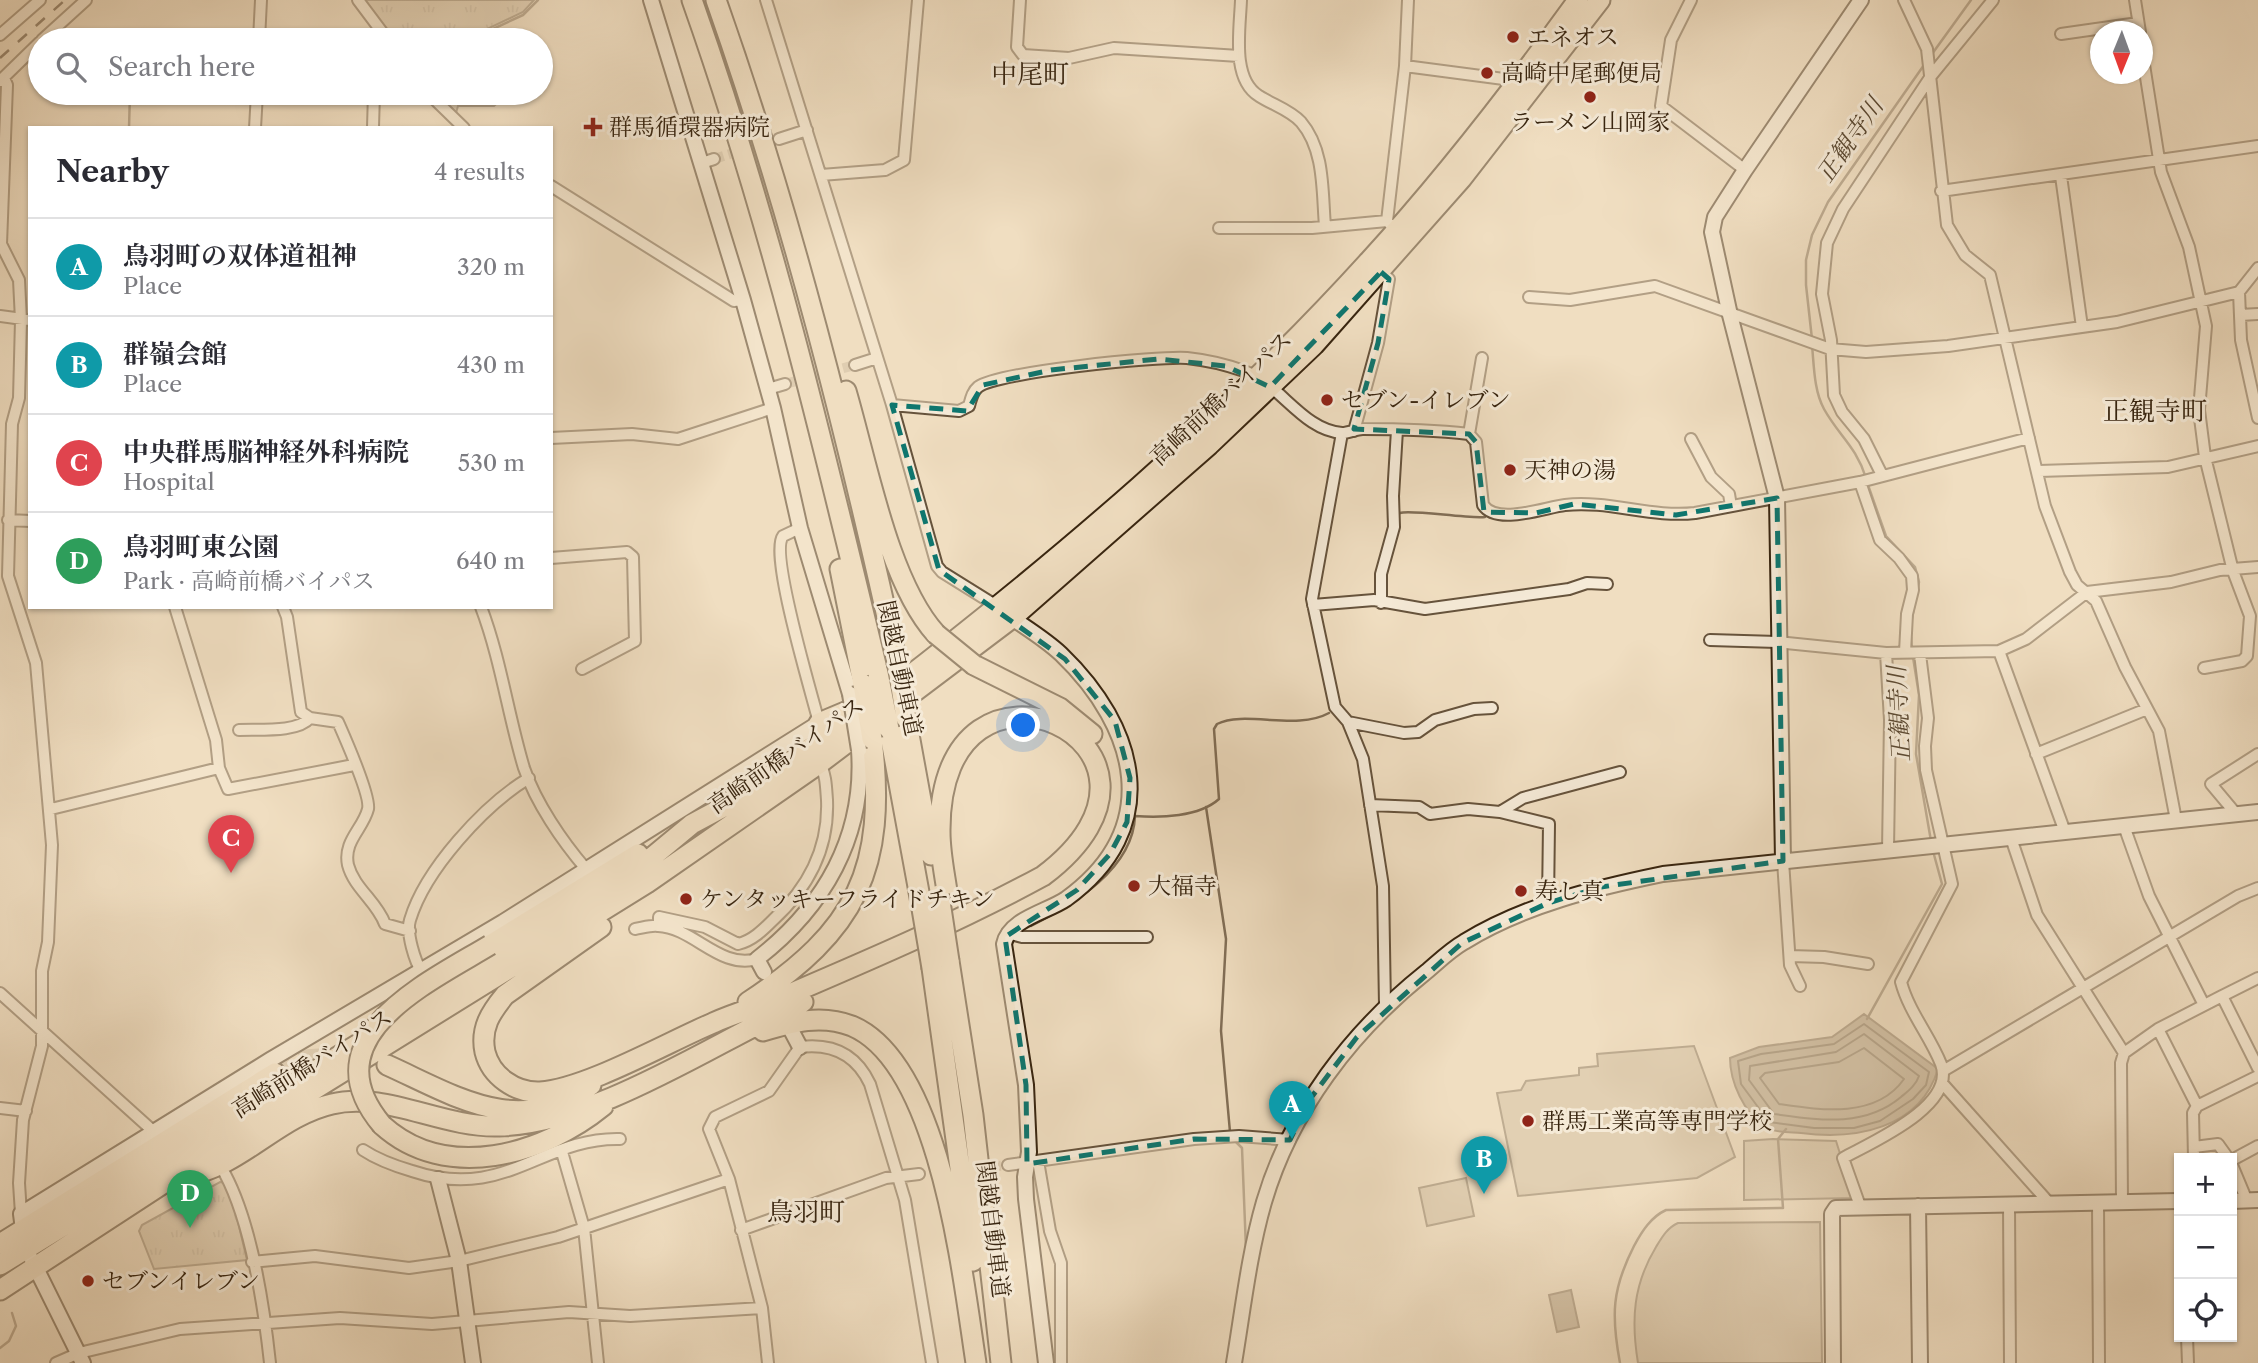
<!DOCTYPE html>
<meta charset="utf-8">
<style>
:root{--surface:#fff;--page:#f7f7f7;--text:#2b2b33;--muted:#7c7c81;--line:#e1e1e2;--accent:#8f2418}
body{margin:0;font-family:"Libre Caslon Text","Noto Serif JP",serif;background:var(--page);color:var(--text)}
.controls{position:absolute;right:21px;bottom:21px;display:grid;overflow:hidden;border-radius:0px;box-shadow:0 2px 5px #0004}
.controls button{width:63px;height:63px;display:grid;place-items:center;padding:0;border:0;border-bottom:2px solid var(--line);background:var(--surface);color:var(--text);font:35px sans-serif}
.compass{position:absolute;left:2090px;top:21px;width:63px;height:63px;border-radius:50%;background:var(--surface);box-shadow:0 2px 5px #0004;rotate:181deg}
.you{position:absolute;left:1024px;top:726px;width:24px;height:24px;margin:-18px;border:5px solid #fff;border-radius:50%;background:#1a73e8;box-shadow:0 0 0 10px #1a73e833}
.badge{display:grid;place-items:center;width:46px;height:46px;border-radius:50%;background:var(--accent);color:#fff;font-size:23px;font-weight:700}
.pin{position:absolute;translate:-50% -58px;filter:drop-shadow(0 2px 4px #0008)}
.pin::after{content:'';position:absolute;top:37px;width:24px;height:21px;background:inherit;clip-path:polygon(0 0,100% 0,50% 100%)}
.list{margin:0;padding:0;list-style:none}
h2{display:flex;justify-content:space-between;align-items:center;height:91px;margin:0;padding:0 28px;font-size:30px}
h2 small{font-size:23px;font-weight:400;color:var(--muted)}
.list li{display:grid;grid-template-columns:46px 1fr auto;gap:21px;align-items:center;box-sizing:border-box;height:98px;padding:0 28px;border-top:2px solid var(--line)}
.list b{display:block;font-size:26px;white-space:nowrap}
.list p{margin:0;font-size:23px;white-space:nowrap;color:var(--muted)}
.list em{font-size:23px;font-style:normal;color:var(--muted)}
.icon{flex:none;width:38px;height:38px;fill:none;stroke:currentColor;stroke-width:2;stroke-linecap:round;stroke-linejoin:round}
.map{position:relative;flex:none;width:2258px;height:1363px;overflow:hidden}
.search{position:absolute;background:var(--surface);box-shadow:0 2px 5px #0004;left:28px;top:28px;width:525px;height:77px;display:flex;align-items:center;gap:18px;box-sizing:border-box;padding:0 24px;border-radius:38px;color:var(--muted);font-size:26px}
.panel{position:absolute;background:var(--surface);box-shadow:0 2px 5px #0004;left:28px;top:126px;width:525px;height:483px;border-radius:0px}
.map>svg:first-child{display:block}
</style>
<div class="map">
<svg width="2258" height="1363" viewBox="0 0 2258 1363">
<defs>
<pattern id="grass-tufts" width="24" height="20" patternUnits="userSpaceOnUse" patternTransform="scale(1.75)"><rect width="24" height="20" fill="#d1bfa3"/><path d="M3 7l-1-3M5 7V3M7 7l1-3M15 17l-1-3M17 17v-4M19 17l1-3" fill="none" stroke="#b4a48b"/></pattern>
</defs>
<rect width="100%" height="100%" fill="#f0dec1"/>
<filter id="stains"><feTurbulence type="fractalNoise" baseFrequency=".00286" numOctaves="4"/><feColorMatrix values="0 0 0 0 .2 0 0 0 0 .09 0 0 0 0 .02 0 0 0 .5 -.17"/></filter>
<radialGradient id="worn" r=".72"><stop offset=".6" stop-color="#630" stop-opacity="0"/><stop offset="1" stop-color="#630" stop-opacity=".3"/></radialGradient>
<!-- grass -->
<path fill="url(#grass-tufts)" stroke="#84725a" stroke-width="2" d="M 363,0 L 534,0 L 523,12 L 464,40 L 393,40 Z
M 433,93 L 508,93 L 494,106 L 458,106 L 456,113 Z
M 220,1182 L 225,1183 L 232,1197 L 247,1260 L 154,1269 L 139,1231 L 142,1225 Z"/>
<!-- garden -->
<path fill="#d1bfa3" stroke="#84725a" stroke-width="2" d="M 1694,1046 L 1735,1157 L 1697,1178 L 1518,1196 L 1497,1093 L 1521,1090 L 1526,1081 L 1579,1075 L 1579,1068 L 1598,1066 L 1597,1054 Z
M 1773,1139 L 1836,1141 L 1854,1198 L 1744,1200 L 1744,1141 Z
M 1466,1178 L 1474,1216 L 1427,1226 L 1419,1188 Z
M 1820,1222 L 1822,1363 L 1638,1363 C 1631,1320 1633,1285 1656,1247 C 1662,1237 1667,1228 1678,1223 Z"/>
<!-- water -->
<path fill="#b19f85" stroke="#816e56" stroke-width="2" d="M 1864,1014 L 1938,1069 C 1920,1129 1855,1140 1801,1133 C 1791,1132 1773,1133 1765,1127 C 1744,1113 1730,1082 1730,1058 L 1759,1047 L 1832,1037 Z
M 1571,1290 L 1579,1327 L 1557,1332 L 1549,1295 Z"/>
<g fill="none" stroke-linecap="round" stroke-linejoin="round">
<!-- shore -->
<path stroke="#74624a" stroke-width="2" d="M 1864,1024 L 1929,1072 L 1926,1085 L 1913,1099 L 1880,1121 L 1854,1128 L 1814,1128 L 1769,1122 L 1741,1084 L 1738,1061 L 1761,1054 L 1834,1044 Z
M 1864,1034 L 1919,1076 C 1916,1085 1908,1091 1901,1097 C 1864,1128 1819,1120 1774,1114 L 1749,1080 L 1750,1066 L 1836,1052 Z
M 1864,1048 L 1904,1079 C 1876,1119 1820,1110 1779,1104 L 1760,1078 L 1765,1073 L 1839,1062 Z"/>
<!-- stream -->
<path stroke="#816e56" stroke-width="2.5" d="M 55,35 L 131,40
M 469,40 L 523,15 L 538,0
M 1932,54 L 1971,0
M 445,93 L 446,105
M 129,128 L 130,93
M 1812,339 L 1806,285 L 1806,260 L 1812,235 L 1828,202 L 1924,65
M 1812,345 C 1814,366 1814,391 1824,409 C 1839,436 1856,446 1866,478
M 1868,485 L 1886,536 L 1915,567 L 1919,582 L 1911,623
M 1400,513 C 1410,509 1467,519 1485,517
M 1911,637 L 1912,651
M 1913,657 L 1919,695 L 1916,754 L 1931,841
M 1206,807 L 1226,939 L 1221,1031 L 1230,1132
M 1031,926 C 1074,904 1133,869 1135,816 C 1160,818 1199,817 1219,799 L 1214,729 L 1217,724 C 1245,710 1296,731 1329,713
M 1867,1019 L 1942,884 L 1933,851
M 1234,1140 L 1242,1148 L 1246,1249
M 0,1348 L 9,1341 L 16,1326 L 12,1313
M 1620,1363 C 1611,1315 1612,1289 1634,1246 C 1642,1231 1651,1217 1666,1210 L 1783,1208 L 1778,1139 L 1786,1129"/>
<!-- street-tunnel -->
<path stroke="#cbb99e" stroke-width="10" stroke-dasharray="10 5" stroke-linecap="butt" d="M 714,159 L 765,143
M 785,384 L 855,365
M 976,1168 L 1008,1165"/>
<!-- highway-tunnel -->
<path stroke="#cbb99e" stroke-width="19" stroke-dasharray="19 10" stroke-linecap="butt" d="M 275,1073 L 303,1059 L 347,1056"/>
<!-- street casing -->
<g stroke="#66533c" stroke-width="14">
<path id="street" d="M 358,0 L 388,40
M 766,0 L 892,405 L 937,566 L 942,572 L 995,605
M 1020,0 L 1017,47 L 1023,55 L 1069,58 L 1114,48 L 1239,56
M 1241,0 C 1240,29 1231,79 1259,96 C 1273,105 1290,110 1301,122 C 1325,150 1322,192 1325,226
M 1691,0 L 1671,40 L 1661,106 L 1745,170
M 1904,0 L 1927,49 L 1947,225 L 1965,255 L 1990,275 L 2045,506 L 2070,572 L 2077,585 L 2096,601 L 2125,667 L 2159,731 L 2176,820
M 2135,0 L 2140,32
M 2061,34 L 2138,23
M 0,35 L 40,0
M 42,40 L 86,0
M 259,40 L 261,0
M 2142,52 L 2161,172 L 2189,247 L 2206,326 L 2199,410 L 2205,457 L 2233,571 L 2250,616 L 2247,656 L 2242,661 L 2204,668
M 1405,66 L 1519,81
M 4,78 L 7,85 L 1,244 L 19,280 L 21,320 L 19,398 L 12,424 L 8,576 L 36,663 L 52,845 L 48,942 L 42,971 L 42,1046 L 23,1120 L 19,1183 L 21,1214
M 0,81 L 40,42
M 428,93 L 464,128
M 373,127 L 374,93
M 255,128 L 257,93
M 779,139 L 807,130
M 702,163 L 714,159
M 821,175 L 885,170 L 904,160 L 918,0
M 2061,176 L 2082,327
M 551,186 L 734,301 L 743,300
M 1941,191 L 2258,146
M 1387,221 L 1405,66 L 1408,0
M 1219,228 L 1312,228 L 1387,221 L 1392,226
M 2258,268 L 2239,292 L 2241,340 L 2258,418
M 1529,297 L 1570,300 L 1655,286 L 1830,349 L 1866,352 L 1948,346 L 2117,322 L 2239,292
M 2240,315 L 2258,314
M 0,316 L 30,320
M 855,365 L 877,358
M 768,389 L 785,384
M 892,405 L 959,411 L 969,406 C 971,399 972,392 978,387 C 997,372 1158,356 1187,358 C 1206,360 1227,365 1244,371 C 1280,383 1302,430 1342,433 C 1349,433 1356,429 1363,429 C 1398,429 1434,430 1469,434 L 1476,442 L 1483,505 C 1497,526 1546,507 1565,505 C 1608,500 1652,518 1695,513 L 1860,482 L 2029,438
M 1354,431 L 1378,343 L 1389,279 L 1381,272
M 1342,433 L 1312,599 L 1335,707 L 1348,722 L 1363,759 L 1383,886 L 1385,1006
M 1469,434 L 1482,358
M 551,438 L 632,434 L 678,439 L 773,408
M 1691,439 L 1711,477 L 1729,494 L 1731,506
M 2039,471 L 2168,467 L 2258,446
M 1882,475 L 1864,439 L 1842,412 L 1834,395 L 1831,340 L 1822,294 L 1827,243 L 1843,209 L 1931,76 L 1993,0
M 1860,482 L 1880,540 L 1899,558 L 1912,576 L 1913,590 L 1907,614 L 1905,652
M 8,520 L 30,521
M 800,528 L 783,536 C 769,554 812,694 819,723
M 551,558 L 627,552 L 633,557 L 635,641 L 582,669
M 1381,603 L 1381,574 L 1394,527 L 1393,496 L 1397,430
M 1313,605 L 1374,600 L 1425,609 L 1569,589 L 1587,583 L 1607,584
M 175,607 L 216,740 L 219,768 L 228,789 L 354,765
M 283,607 L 287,617 L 301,712 L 310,718 L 338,722 C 345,738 371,796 368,809 C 363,829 343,841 348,865 C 354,888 377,902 385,924 L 410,931
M 481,607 C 501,660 508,715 524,768 C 536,803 562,841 586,869
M 1710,640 L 1777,642 L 1886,653 L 1999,651 L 2026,639 L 2087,592 L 2171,582 L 2220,570 L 2258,567
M 1999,651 L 2065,832
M 1886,653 L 1890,720 L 1888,850
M 1348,722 L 1404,733 L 1418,732 L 1435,720 L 1474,709 L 1492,708
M 239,730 C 259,729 297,733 310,718
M 2036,754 L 2147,709
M 1370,805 L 1419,807 L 1430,814 L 1468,809 L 1500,812 L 1549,824 L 1548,903
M 51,809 L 219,768
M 1500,812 L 1523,798 L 1620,772
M 2237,815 L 2211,784 L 2258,754
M 2124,826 L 2149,896 L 2204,1005
M 2011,838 L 2037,915 L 2124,1053 L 2158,1029
M 1783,861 L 1790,965 L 1800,986
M 659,925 L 659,917 L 705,927 L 738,944 C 752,941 763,930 773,920 C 808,888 829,848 827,800 C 826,787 826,775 820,763
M 635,929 C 642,928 651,925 658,926 C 693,927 720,970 757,959
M 1007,933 L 1022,937 L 1147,937
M 1790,956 L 1824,957 L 1868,964
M 422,972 C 415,962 406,933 410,920 C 425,870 484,805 529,778
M 0,993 L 153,1131
M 2222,996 L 2258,978
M 1943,1071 L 2238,896 L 2258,888
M 1942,1083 L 2051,1205
M 2197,1106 L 2158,1029 L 2222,996 L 2258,1068
M 0,1108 L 26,1111
M 2194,1147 L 2218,1144 L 2228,1158
M 363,1150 C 378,1160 395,1166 412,1171 C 505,1202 542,1137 620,1139
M 562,1152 L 584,1228 L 598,1363
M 2194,1158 L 2193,1113 L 2197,1106 L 2258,1076
M 2232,1160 L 2258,1146
M 1038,1161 L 1050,1231 L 1061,1263 L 1061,1363
M 1008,1165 L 1194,1139 L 1239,1136 L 1290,1140
M 2232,1165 L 2247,1201
M 225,1174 C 251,1223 264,1307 270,1363
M 2098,1203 L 2099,1363
M 2122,1203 L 2121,1063 L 2124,1053
M 2009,1205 L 2010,1363
M 1860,1206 L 1843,1158 C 1870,1143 1957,1106 1941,1064 C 1930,1036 1909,1012 1901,982 L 1952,884 L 1926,770 L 1925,746 L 1928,718 L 1920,654
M 741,1230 L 886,1178 L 919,1174
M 252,1262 L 315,1256 L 409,1268 L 459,1261 L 558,1237 L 729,1179
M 2187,1337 L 2188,1363
M 56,1363 L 79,1353 L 180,1329 L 340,1318 L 432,1324 L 569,1312 L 630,1316 L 762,1308
M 768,1363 L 762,1308 L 729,1179 L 709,1129 L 715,1117 L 769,1091 L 800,1047 C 832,1043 856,1054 870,1084 L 905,1200 L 932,1363"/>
</g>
<!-- secondary casing -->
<g stroke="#382510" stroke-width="18">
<path id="secondary" d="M 651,0 L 743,300 L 773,408 L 800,528 L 850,694
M 1005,613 C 1023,626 1044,638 1061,654 C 1138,728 1164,828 1066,899 C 1047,912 1009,919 1004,944 L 1026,1085 L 1029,1152 L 1025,1177 L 1026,1199 L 1046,1363
M 1783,861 L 1777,498 L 1730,315 L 1712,232 L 1715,217 L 1745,170 L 1861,0
M 764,972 L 757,959 C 824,907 865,837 859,750
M 791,1030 L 800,1047
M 438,1179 L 459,1261 L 473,1363
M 2232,1201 L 2258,1200
M 1918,1206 L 1920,1363
M 24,1237 L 21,1214 L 270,1060 L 503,922 L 819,723
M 32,1260 L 83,1363
M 1234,1363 C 1243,1309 1249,1254 1264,1202 C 1291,1110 1352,1031 1426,972 C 1438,962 1450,950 1464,942 C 1524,905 1595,888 1663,874 L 2258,812
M 1833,1363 L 1832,1214 L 1836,1208 L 2179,1201"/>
</g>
<!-- highway casing -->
<g stroke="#382510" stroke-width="23">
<path id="highway" d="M 692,0 C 770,220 824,447 878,673
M 716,0 C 792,215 848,439 897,662
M 846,391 C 867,462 888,581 936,634
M 840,569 L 863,684
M 974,665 L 1060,708 L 1092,734
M 890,691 C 1059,561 1227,418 1370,260 C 1445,178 1513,90 1578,0
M 906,718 L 931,855
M 819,723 L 857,707
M 889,729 L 921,903
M 601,927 L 505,995 C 491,1012 480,1028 485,1052 C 491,1076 515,1093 540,1092 C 586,1089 668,1042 713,1023 C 739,1011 766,1005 792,993 C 876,957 962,920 1043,876 C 1217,745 938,617 940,832 C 940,852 944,871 947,891
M 490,945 L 638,854
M 949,961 L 973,1115 L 1001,1363
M 932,968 L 973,1261
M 748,1002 C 857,930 887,869 872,739
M 763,1031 C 793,1022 821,1014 852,1026 C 941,1064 963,1279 976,1363
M 387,1065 C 456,1096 519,1139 591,1085
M 382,1125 C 446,1183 543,1155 603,1106
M 185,1176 C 241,1167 278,1116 332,1104 C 385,1091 442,1128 499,1126 C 598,1123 713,1043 803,1002
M 0,1244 L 275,1073
M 0,1265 L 579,908 L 651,858 L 692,824 L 733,802 L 866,709
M 0,1290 L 170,1179 L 647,883 L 820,763 L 1012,618 L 1209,445 L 1314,345 L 1462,178 L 1600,0"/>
</g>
<!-- street -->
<use href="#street" stroke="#f5ead7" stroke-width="10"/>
<!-- secondary -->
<use href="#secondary" stroke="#f5ead7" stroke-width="14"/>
<!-- highway -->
<use href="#highway" stroke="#f0dec1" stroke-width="19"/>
<!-- rail -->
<path stroke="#382510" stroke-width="2.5" stroke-dasharray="12 12" stroke-linecap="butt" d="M 0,58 L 65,0"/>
<!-- secondary-bridge casing -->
<g stroke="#382510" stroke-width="18" stroke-linecap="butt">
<path id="secondary-bridge" d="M 850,694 L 859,750"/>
</g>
<!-- highway-bridge casing -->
<g stroke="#382510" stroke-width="23" stroke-linecap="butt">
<path id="highway-bridge" d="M 936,634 L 974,665
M 897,662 L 906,718
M 878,673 L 889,729
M 863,684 L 872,739
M 939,895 L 949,961
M 921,903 L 932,968
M 382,1125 C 308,1037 429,982 490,945"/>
</g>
<!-- secondary-bridge -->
<use href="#secondary-bridge" stroke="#f5ead7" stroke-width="14"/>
<!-- highway-bridge -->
<use href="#highway-bridge" stroke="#f0dec1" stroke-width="19"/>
</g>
<!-- marked area -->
<path d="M0 0H2258V1363H0ZM 1381,272 L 1389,279 L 1378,343 L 1354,429 L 1469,434 L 1476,442 L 1484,512 L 1536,513 L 1574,504 L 1676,515 L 1777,498 L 1783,861 L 1601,887 L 1548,903 L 1462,943 L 1357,1037 L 1307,1103 L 1290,1140 L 1194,1139 L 1027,1164 L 1026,1085 L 1005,937 L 1077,890 L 1110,854 L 1127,822 L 1130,778 L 1115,721 L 1065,659 L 939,570 L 892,405 L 967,411 L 983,385 L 1051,370 L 1158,359 L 1226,366 L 1270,387 Z" fill="#f0dec1" fill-opacity=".55" fill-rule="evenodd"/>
<path fill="none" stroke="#0f766e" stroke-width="5" stroke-dasharray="14 9" stroke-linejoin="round" d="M 1381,272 L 1389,279 L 1378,343 L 1354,429 L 1469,434 L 1476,442 L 1484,512 L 1536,513 L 1574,504 L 1676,515 L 1777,498 L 1783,861 L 1601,887 L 1548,903 L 1462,943 L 1357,1037 L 1307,1103 L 1290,1140 L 1194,1139 L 1027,1164 L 1026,1085 L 1005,937 L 1077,890 L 1110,854 L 1127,822 L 1130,778 L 1115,721 L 1065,659 L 939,570 L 892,405 L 967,411 L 983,385 L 1051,370 L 1158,359 L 1226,366 L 1270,387 Z"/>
<!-- markers -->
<g fill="#8f2418" stroke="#f5ead7" stroke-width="2.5">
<circle cx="1513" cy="37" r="7"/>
<circle cx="1487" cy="73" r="7"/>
<circle cx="1590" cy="97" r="7"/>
<path d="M589.5 116.5h7v7h7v7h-7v7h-7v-7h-7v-7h7z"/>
<circle cx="1327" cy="400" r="7"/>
<circle cx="1510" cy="470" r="7"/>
<circle cx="1134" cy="886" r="7"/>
<circle cx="1521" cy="891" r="7"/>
<circle cx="686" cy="899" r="7"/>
<circle cx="1528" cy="1121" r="7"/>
<circle cx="88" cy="1281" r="7"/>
</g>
<g text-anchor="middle" stroke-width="6" stroke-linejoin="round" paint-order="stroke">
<!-- poi labels -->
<g font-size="23" fill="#382510" stroke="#f5ead7" text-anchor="start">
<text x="1527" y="45">エネオス</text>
<text x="1501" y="81">高崎中尾郵便局</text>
<text x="1590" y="130" text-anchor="middle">ラーメン山岡家</text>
<text x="609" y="135">群馬循環器病院</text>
<text x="1341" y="408">セブン-イレブン</text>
<text x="1524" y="478">天神の湯</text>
<text x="1148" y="894">大福寺</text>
<text x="1535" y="899">寿し真</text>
<text x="700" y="907">ケンタッキーフライドチキン</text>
<text x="1542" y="1129">群馬工業高等専門学校</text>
<text x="102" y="1289">セブンイレブン</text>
</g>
<!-- street labels -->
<g font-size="23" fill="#382510" stroke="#f5ead7">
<text transform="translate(1221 398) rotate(-43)" y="8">高崎前橋バイパス</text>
<text transform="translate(900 668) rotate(78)" y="8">関越自動車道</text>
<text transform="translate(786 755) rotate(-35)" y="8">高崎前橋バイパス</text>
<text transform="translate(312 1063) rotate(-32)" y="8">高崎前橋バイパス</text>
<text transform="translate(993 1229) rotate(83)" y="8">関越自動車道</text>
</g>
<!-- water labels -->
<g font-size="24" font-style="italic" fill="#5c4a33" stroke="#f5ead7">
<text transform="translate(1850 140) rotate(-55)" y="8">正観寺川</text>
<text transform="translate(1899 714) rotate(-93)" y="8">正観寺川</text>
</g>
<!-- quarter labels -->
<g font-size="26" fill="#382510" stroke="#f5ead7">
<text x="1030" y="83">中尾町</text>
<text x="2155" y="420">正観寺町</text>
<text x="806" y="1221">鳥羽町</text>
</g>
</g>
<rect width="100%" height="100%" filter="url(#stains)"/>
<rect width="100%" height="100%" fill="url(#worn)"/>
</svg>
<div class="controls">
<button>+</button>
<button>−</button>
<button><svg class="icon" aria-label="locate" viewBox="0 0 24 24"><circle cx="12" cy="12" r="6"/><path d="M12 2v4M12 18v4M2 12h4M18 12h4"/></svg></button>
</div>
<svg class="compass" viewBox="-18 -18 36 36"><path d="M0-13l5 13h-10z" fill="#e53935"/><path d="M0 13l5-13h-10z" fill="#7c7c81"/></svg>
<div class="you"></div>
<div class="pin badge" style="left:1292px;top:1139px;background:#0f9aa8">A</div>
<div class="pin badge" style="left:1484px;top:1194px;background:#0f9aa8">B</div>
<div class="pin badge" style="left:231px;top:873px;background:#e0444e">C</div>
<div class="pin badge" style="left:190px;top:1228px;background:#2e9e5b">D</div>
<div class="search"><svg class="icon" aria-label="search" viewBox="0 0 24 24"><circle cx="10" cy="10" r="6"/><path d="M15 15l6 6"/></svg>Search here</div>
<section class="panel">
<h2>Nearby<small>4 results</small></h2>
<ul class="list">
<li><span class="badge" style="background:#0f9aa8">A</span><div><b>鳥羽町の双体道祖神</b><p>Place</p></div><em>320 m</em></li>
<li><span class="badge" style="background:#0f9aa8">B</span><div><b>群嶺会館</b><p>Place</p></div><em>430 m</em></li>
<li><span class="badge" style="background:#e0444e">C</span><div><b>中央群馬脳神経外科病院</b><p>Hospital</p></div><em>530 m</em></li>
<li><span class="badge" style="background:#2e9e5b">D</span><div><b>鳥羽町東公園</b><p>Park · 高崎前橋バイパス</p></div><em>640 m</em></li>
</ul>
</section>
</div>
